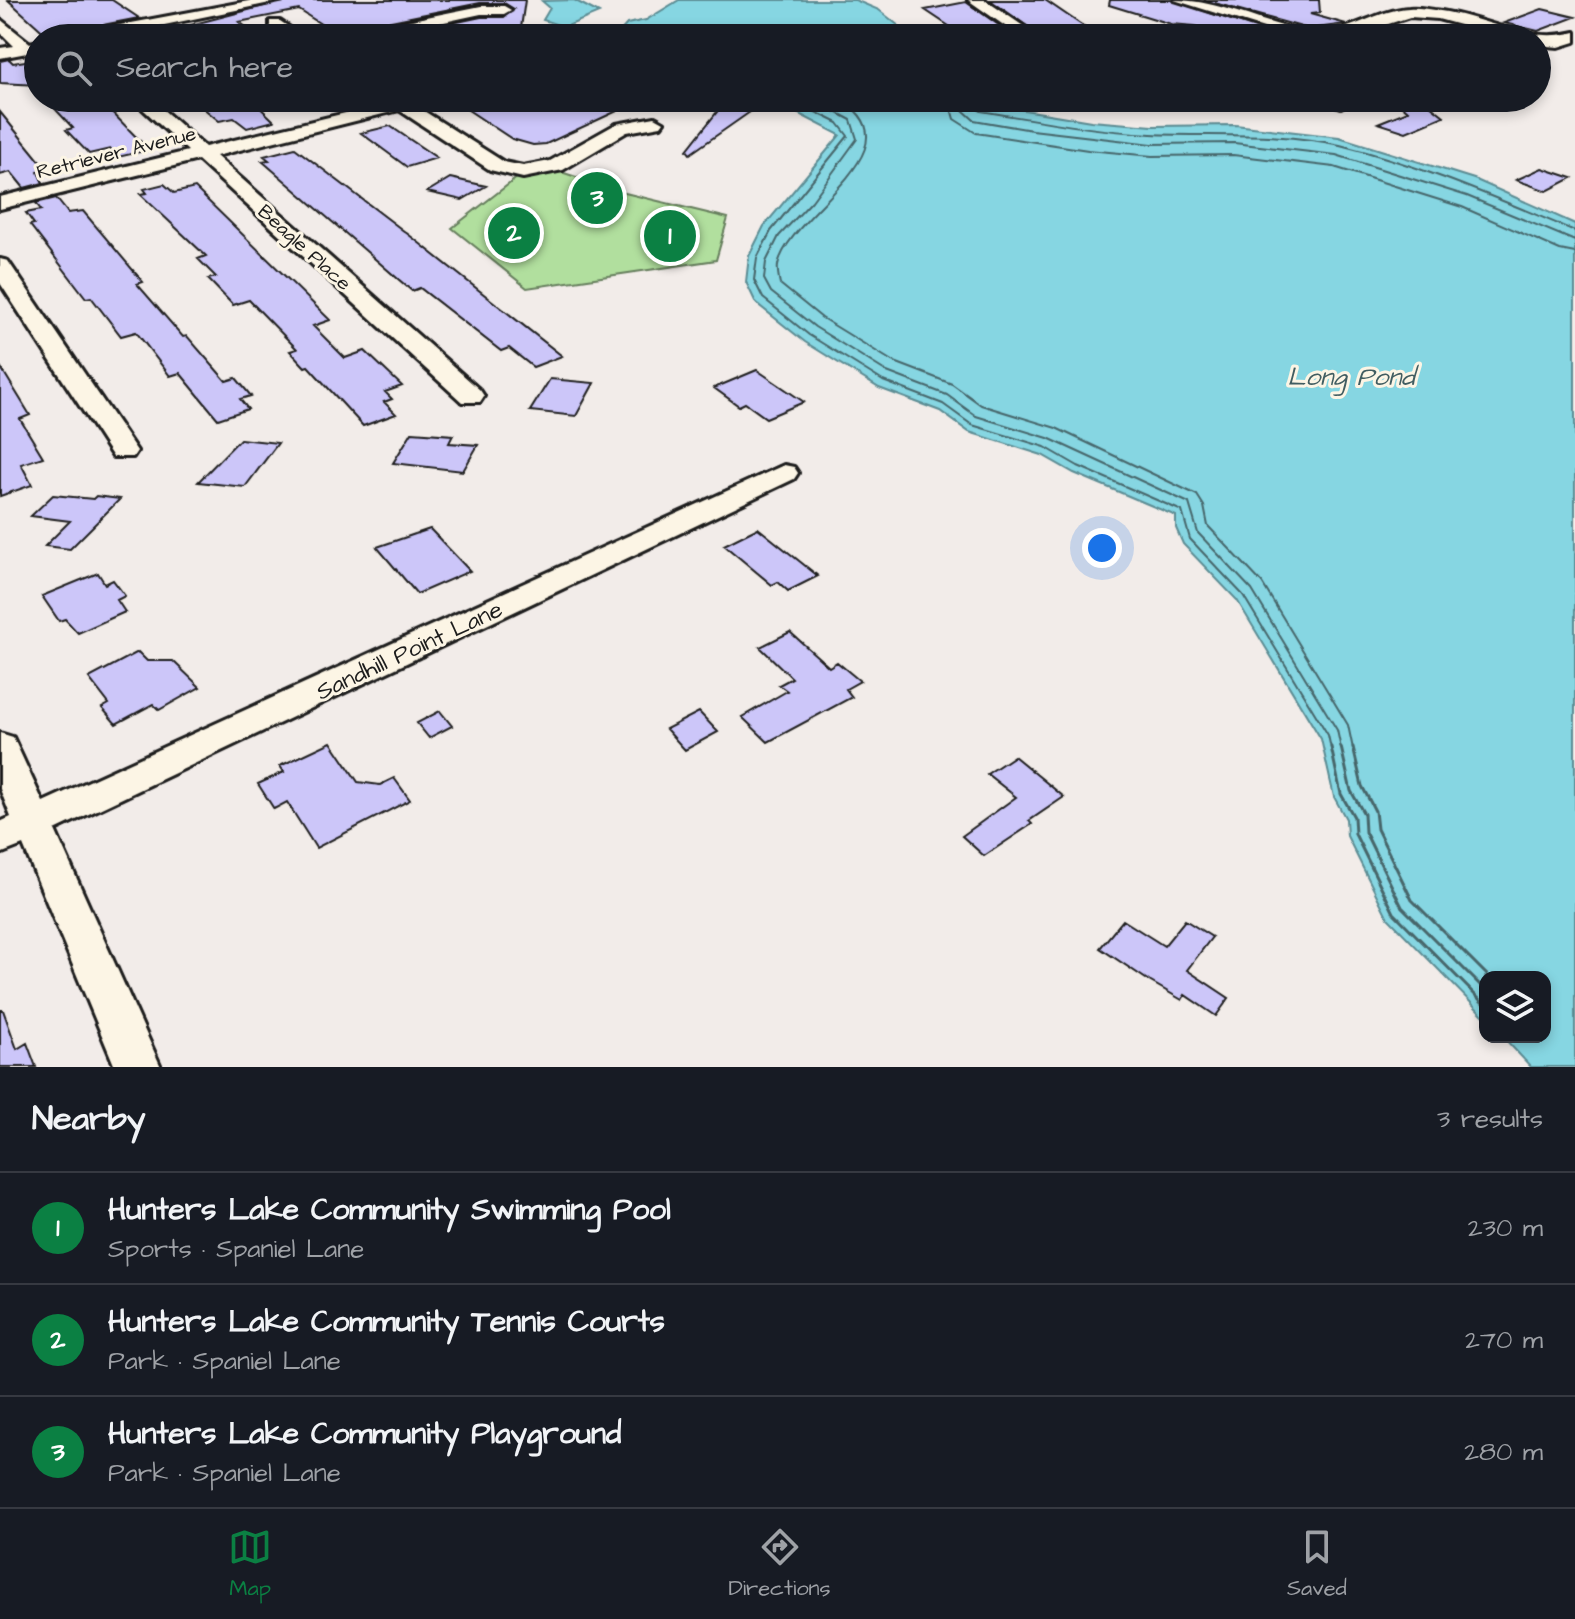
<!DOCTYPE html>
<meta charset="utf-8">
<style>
:root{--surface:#171b24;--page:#20242c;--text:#f1f3f6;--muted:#9ea1a6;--line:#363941;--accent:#0b8043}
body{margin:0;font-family:"Architects Daughter",sans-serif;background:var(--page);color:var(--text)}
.controls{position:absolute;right:24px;bottom:24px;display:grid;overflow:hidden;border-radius:16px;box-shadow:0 4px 12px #0003}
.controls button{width:72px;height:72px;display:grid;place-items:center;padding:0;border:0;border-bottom:2px solid var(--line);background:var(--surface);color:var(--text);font:40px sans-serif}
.you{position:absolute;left:1102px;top:548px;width:28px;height:28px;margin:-20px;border:6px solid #fff;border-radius:50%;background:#1a73e8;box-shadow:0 0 0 12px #1a73e833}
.badge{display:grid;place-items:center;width:52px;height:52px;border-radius:50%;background:var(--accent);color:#fff;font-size:26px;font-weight:700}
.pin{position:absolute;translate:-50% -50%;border:4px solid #fff;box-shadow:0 2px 8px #0006}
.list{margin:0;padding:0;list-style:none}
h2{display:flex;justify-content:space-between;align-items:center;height:104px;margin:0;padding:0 32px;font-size:34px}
h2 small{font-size:26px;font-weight:400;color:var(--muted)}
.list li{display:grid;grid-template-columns:52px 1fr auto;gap:24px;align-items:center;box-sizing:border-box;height:112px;padding:0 32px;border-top:2px solid var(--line)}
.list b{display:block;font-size:30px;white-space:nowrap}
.list p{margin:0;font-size:26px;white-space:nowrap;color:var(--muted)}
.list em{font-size:26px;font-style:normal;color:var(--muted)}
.icon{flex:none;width:44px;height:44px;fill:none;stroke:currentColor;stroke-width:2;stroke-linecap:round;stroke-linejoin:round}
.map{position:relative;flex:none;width:1575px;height:1067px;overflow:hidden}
.search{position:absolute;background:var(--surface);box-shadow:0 4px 12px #0003;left:24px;right:24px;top:24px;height:88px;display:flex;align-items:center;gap:20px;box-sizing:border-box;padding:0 28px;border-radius:44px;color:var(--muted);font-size:30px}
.sheet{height:440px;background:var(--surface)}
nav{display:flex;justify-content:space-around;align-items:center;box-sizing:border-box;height:112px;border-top:2px solid var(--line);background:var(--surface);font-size:22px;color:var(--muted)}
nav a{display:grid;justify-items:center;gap:4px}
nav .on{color:var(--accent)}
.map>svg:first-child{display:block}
</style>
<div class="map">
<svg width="1575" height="1067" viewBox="0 0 1575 1067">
<rect width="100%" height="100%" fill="#f2ece9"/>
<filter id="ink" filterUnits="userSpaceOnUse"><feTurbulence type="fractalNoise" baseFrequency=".0125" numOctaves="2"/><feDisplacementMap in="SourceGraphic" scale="16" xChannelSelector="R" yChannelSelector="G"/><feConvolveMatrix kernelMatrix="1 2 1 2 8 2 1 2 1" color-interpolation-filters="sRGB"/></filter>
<g filter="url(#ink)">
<!-- green -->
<path fill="#b1df9e" stroke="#667e5d" stroke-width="2" d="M 558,171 L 625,193 L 728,218 L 716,260 L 527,288 L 452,228 L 518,177 Z"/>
<!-- water -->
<path fill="#86d6e2" stroke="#5c8c93" stroke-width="2" d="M 574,0 L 599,13 L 565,27 L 543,20 L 550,8 L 542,1 Z
M 679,0 L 855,0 L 879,10 L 914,38 L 617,35 L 627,24 L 646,20 Z
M 768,98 L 972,98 L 982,103 L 1091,121 L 1153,126 L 1235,125 L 1339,137 L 1474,179 L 1575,224 L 1575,1067 L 1531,1067 L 1503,1037 L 1545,1037 L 1545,977 L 1485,977 L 1485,1017 L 1388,918 L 1347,836 L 1346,819 L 1334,797 L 1321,739 L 1237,600 L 1183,544 L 1176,528 L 1176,516 L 1074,473 L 1042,455 L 969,432 L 940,411 L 879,388 L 805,342 L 756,303 L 746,282 L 749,256 L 764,226 L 840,135 Z"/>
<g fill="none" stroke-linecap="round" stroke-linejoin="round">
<!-- shore-far1 -->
<path stroke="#46666b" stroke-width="2" d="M 787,98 L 838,123 L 848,136 L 771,231 L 757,258 L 754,280 L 763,298 L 809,335 L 883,381 L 943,404 L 972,425 L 1045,447 L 1078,466 L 1182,511 L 1190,539 L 1243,595 L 1328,735 L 1331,749
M 810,98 L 851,120 L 857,139 L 812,201 L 779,236 L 766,262 L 764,279 L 771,292 L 815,327 L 887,372 L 947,395 L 976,416 L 1048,438 L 1189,503 L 1198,533 L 1252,590 L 1337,730 L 1341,749
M 837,98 C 927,146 788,213 778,265 C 777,271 779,279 780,284 L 822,318 L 892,361 L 952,384 L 981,405 L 1056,428 L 1197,495 L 1204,506 L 1208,526 L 1262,583 L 1348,725 L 1353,749
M 948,98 L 954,119 L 976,133 L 1088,150 L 1152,156 L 1233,155 L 1334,167 L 1462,207 L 1560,250 L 1575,253
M 960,98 L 963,110 L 974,120 L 1032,130 L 1152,144 L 1234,143 L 1336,155 L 1467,196 L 1575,241
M 970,98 L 972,106 L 981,111 C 1037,120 1093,131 1151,134 C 1213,137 1277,131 1340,145 C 1421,165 1498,199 1575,231"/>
<!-- shore -->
<path stroke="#46666b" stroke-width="3" d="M 1331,747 L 1341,794 L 1354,817 L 1355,834 L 1394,913 L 1485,1005
M 1341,747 L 1351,791 L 1364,814 L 1365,832 L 1402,907 L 1485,990
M 1353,747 L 1362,786 L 1375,811 L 1377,829 L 1412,900 L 1489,977"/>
</g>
<!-- building -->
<path fill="#ccc6f9" stroke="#1c1c1c" stroke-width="2" d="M 8,0 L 112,0 L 139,18 L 77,30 L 67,38 L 50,38 Z
M 287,0 L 525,0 L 521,28 L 449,38 L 414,38 L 406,33 L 481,17 L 504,17 L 514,9 L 504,3 L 480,3 L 386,22 L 327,28 L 299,10 L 239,22 L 262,38 L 180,38 L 179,28 Z
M 990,0 L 1045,0 L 1086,28 L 1074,29 L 1086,38 L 1044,38 Z
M 1110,0 L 1171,0 L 1286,38 L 1234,38 L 1195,26 L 1171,24 L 1109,5 Z
M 1203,0 L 1319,0 L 1320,13 L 1310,14 L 1346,24 L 1309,29 Z
M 966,2 L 1017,38 L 967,38 L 925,10 Z
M 1542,9 L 1575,17 L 1538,31 L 1504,23 Z
M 9,59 L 13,63 L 38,59 L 38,85 L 0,83 L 0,61 Z
M 45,98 L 98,98 L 149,150 L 118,157 L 110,149 L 89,154 L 66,130 L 73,128 Z
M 191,98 L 250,98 L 274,121 L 247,128 L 234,118 L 219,121 Z
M 482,98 L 645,98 L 546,144 L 533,145 L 512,139 L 459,104 Z
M 728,98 L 770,98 L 690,154 L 687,150 Z
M 1393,98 L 1421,98 L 1444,116 L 1406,132 L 1378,123 L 1408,111 Z
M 0,112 L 44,166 L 38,172 L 43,183 L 24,188 L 11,172 L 0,175 Z
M 390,126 L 437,158 L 407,167 L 361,133 Z
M 295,148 L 413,238 L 562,356 L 533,367 L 509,348 L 501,351 L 420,288 L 412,291 L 262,161 L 269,160 L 264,156 Z
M 1542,168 L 1572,178 L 1547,191 L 1516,180 Z
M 450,178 L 486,186 L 462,200 L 427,192 Z
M 164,184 L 174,193 L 195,188 L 330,320 L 313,326 L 345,358 L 365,351 L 402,386 L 385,392 L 392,399 L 384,402 L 396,414 L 363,426 L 308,366 L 305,367 L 290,351 L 297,349 L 249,300 L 233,305 L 208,279 L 216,277 L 198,259 L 206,256 L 140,194 L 147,193 L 144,189 Z
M 56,198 L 68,213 L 83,211 L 143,282 L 137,284 L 183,337 L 187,336 L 226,381 L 236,378 L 251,396 L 240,399 L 248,409 L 218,419 L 180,373 L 170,376 L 136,332 L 121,336 L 91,297 L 86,298 L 30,225 L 34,224 L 26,213 L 41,210 L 36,203 Z
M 0,366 L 30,415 L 20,419 L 43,457 L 21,464 L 32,485 L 0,496 Z
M 757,370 L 804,402 L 766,418 L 745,403 L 739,406 L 714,388 Z
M 550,379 L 594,383 L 576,416 L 530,411 Z
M 412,432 L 453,435 L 449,443 L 478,445 L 463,471 L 393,463 Z
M 240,439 L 278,443 L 245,487 L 198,482 Z
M 53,495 L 93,499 L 96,496 L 120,499 L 70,549 L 45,546 L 70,521 L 31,516 Z
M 758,528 L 818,576 L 788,591 L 778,582 L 772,585 L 724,545 Z
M 430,529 L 470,571 L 417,594 L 377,547 Z
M 98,573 L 105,584 L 113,580 L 125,596 L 117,600 L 125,612 L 78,633 L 65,619 L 59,621 L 42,596 Z
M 790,632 L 829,667 L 837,662 L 860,681 L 846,689 L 852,697 L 768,742 L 742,717 L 787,691 L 779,685 L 792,678 L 760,647 Z
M 138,652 L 147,661 L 173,661 L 200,687 L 159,710 L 153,704 L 116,724 L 102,708 L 109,704 L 89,678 Z
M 440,711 L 452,726 L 429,738 L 417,723 Z
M 699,712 L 718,732 L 685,750 L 666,729 Z
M 331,742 L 358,782 L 380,785 L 394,778 L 410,800 L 316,848 L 287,802 L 274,809 L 258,784 L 284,772 L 280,766 Z
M 1014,756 L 1064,797 L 1029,821 L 1032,824 L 984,856 L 962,836 L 1016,797 L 987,774 Z
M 1123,920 L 1164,946 L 1185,920 L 1212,937 L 1187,970 L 1229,998 L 1216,1016 L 1185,995 L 1182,1000 L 1149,981 L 1100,948 Z
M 0,1010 L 3,1010 L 17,1049 L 27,1043 L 36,1067 L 0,1067 Z"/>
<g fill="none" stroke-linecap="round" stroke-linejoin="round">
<!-- minor casing -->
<g stroke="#1c1c1c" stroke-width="6">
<path id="minor" d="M 254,0 L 284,0 L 102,38 L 70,38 L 78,33 Z
M 968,0 L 985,0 L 1041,38 L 1022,38 Z
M 1174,0 C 1221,0 1263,25 1309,32 C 1345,37 1375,10 1409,8 C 1417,7 1426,9 1434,10 C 1483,15 1526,45 1575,32 L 1575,42 L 1559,47 L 1537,45 L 1537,38 L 1508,38 L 1438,19 L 1410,17 L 1345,38 L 1296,38 Z
M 481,6 L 504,6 L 511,10 L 504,14 L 481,14 L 370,38 L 340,38 L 348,33 Z
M 0,19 L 30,43 L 38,41 L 38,51 L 0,58 L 0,48 L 14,46 L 0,32 Z
M 270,21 L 280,21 L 305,38 L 286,38 L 270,27 Z
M 131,98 L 150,98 L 205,147 L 387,103 L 385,98 L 437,98 L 416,106 L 504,162 L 523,166 L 550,161 L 616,124 L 655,117 L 664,122 L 661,126 L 627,132 L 563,170 L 523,178 L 490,170 L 399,110 L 216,156 L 480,390 L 484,396 L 480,402 L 462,402 L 198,160 L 0,209 L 0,197 L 188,151 Z
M 1312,98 L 1346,98 L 1350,102 L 1341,107 Z
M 0,259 L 8,261 L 137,451 L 133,457 L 113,457 L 109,451 L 0,283 Z
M 784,465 L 794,467 L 798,473 L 794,479 L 55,830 L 161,1067 L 115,1067 L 23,845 L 0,854 L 0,822 L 11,817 L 0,789 L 0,733 L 13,737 L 43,802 Z"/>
</g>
<!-- minor -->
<use href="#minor" fill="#fcf5e5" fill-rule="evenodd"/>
</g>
</g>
<g text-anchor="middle" stroke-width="6" stroke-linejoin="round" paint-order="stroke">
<!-- far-street labels -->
<g font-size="20" fill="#1c1c1c" stroke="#fcf5e5">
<text transform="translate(116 152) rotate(-14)" y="7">Retriever Avenue</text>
<text transform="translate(305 247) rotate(42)" y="7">Beagle Place</text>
</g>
<!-- street labels -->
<g font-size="24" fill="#1c1c1c" stroke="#fcf5e5">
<text transform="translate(409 650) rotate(-25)" y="8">Sandhill Point Lane</text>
</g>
<!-- water labels -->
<g font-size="26" font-style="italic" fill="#415d61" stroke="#fcf5e5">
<text x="1351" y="385">Long Pond</text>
</g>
</g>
</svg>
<div class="controls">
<button><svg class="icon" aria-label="layers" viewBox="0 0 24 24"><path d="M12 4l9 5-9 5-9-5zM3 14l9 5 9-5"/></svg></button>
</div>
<div class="you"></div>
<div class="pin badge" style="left:670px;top:236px">1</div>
<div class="pin badge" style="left:514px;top:233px">2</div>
<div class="pin badge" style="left:597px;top:198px">3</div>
<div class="search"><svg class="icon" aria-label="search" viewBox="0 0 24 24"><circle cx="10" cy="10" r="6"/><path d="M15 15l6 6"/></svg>Search here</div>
</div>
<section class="sheet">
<h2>Nearby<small>3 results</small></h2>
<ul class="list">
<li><span class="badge">1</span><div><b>Hunters Lake Community Swimming Pool</b><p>Sports · Spaniel Lane</p></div><em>230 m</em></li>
<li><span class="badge">2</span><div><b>Hunters Lake Community Tennis Courts</b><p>Park · Spaniel Lane</p></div><em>270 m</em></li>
<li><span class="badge">3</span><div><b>Hunters Lake Community Playground</b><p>Park · Spaniel Lane</p></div><em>280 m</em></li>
</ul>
</section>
<nav>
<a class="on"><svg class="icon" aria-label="map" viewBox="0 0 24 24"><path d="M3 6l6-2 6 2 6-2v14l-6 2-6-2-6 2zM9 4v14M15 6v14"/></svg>Map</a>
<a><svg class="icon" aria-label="directions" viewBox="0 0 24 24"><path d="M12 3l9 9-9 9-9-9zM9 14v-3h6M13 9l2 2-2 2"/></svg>Directions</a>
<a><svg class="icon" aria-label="saved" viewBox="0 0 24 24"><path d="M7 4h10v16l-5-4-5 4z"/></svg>Saved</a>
</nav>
